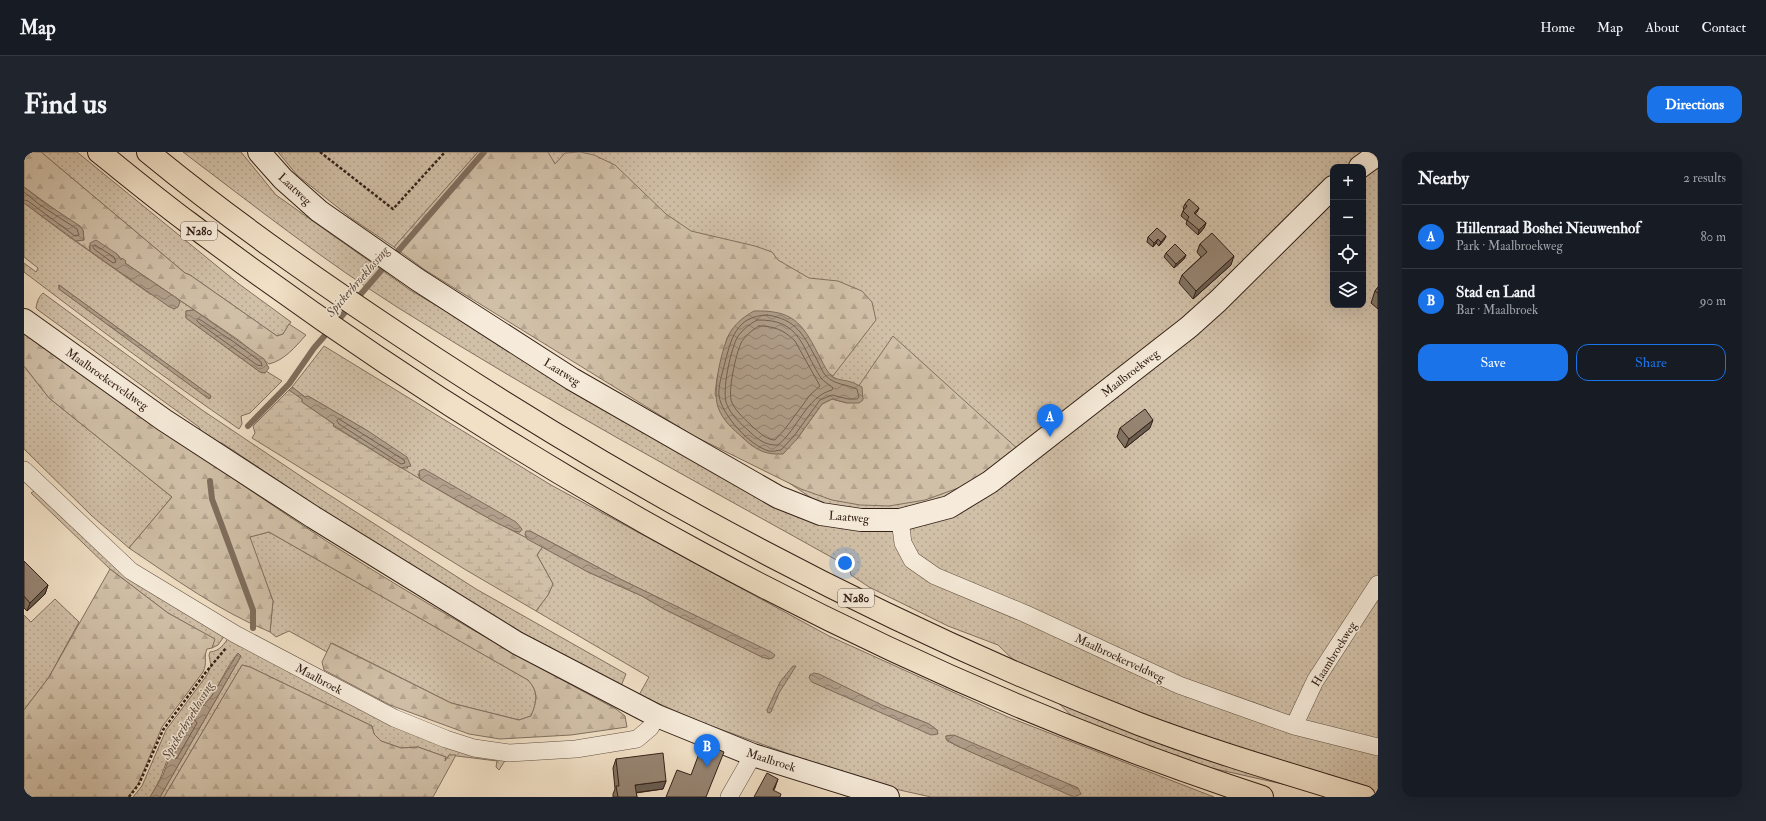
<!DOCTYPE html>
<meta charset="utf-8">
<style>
:root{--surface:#171b24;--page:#20242c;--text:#f1f3f6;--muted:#9ea1a6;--line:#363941;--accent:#1a73e8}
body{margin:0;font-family:"IM FELL Double Pica",serif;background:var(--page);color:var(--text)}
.controls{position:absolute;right:12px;top:12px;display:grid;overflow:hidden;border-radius:8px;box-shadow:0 4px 16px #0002}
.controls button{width:36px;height:36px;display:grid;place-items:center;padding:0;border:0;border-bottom:1px solid var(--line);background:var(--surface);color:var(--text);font:20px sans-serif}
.you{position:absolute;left:821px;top:411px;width:14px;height:14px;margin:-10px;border:3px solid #fff;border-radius:50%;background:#1a73e8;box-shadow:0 0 0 6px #1a73e833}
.badge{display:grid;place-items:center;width:26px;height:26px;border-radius:50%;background:var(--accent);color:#fff;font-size:13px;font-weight:700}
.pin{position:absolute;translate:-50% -33px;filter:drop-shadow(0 1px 2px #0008)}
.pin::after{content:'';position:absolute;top:21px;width:14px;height:12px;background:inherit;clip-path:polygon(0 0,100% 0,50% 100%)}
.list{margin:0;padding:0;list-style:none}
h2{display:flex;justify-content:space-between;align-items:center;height:52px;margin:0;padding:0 16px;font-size:17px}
h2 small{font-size:13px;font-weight:400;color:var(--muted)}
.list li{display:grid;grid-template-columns:26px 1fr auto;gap:12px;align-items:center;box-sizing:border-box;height:64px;padding:0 16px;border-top:1px solid var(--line)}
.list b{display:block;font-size:15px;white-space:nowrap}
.list p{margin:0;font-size:13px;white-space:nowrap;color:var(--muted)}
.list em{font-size:13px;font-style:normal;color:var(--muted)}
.actions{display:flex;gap:8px;padding:12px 16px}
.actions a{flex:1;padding:9px 0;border:1px solid var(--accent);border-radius:12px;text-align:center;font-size:14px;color:var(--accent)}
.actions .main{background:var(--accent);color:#fff}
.icon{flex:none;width:22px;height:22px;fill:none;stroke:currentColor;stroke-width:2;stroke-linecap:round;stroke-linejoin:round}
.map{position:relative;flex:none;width:1354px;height:645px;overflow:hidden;border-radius:12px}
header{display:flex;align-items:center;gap:24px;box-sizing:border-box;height:56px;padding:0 20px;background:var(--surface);border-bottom:1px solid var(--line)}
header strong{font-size:19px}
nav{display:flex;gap:22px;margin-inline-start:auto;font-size:14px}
.intro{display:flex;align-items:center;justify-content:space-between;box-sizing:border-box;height:96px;padding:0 24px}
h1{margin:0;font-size:28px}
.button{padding:10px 18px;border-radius:12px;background:var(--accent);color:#fff;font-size:14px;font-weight:700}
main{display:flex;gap:24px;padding:0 24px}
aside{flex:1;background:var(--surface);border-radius:12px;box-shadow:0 4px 16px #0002}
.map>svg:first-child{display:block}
</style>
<header>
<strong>Map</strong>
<nav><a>Home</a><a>Map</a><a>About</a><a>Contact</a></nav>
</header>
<div class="intro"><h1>Find us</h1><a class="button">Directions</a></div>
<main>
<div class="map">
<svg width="1354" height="645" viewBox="0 0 1354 645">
<defs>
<pattern id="green-dots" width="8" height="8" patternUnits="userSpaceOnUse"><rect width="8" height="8" fill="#d1c0a8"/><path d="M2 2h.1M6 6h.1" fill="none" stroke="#b4a590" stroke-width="1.8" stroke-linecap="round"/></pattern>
<pattern id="forest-firs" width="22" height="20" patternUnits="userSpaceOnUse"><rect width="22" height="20" fill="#d1c0a8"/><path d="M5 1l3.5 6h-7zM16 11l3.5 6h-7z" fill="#b4a590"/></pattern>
<pattern id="wetland-marsh" width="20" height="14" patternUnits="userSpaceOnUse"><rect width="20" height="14" fill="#d1c0a8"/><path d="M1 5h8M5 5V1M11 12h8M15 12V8" fill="none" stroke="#b4a590"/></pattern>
<pattern id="water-waves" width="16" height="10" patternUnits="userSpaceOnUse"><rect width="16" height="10" fill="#b19f8b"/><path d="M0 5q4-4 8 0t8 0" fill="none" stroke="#918171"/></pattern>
</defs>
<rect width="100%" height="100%" fill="#f1e0c6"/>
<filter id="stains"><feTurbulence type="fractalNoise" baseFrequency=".005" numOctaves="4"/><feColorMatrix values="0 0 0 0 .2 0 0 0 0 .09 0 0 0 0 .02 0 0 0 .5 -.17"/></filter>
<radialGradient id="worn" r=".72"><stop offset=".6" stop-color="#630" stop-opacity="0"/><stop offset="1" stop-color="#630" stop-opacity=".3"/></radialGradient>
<!-- green -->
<path fill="url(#green-dots)" stroke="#827060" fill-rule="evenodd" d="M 17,0 L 53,0 L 215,132 L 267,170 L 259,182 L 253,184 L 166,123 L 161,121 Z
M 159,0 L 217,0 L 252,43 L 386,138 L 760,357 L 823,370 L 406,89 L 485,0 L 1354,0 L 1354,645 L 1316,645 L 1076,591 L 974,493 L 924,474 L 845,435 L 827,423 L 825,415 C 673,330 520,248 373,155 C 299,108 229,53 159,0 ZM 1309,15 L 1339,15 L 1339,153 L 1309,153 Z
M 254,0 L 454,0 L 370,95 L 327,66 L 273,23 Z
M 0,51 L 44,84 L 126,142 L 156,150 L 154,147 L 170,158 L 162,159 L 162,166 L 236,220 L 241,221 L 242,219 L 258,229 L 226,261 L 217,264 L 218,272 L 215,277 C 142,227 71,174 0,120 L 0,111 L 12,120 L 14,116 L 0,105 ZM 35,133 L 187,244 L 186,247 L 35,137 Z
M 19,141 L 178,258 L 293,335 L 452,437 L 602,522 L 597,534 L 420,439 L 198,291 C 188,289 179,285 175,275 L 14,158 L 12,156 C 13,150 14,146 19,141 Z
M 300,194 L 527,333 L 805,484 L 984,565 L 1190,645 L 907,645 L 862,635 L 768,603 L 679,571 L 615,543 L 625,525 L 512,459 L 524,443 L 529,432 L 513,403 L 519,394 L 564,420 L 618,444 L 640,457 L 738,505 L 745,507 L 750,503 L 594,426 L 506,379 L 501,382 L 503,387 L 490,379 L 496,380 L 394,322 L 396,327 L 377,316 L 384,316 L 344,279 L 284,244 L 281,245 L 268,235 ZM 788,530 L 860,554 L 905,572 L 913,578 L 911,583 ZM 922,584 L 930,584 L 1054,636 L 963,607 L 923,589 Z
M 0,214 L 25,246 L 148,345 L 105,396 L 68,364 L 0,297 Z
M 12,338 L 201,483 L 194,493 L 188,496 L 190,487 L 144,461 L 86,417 L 7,341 Z
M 245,380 L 504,528 C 515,540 513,550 507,564 L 495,568 L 427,551 L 308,491 L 303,500 L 265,479 L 252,485 L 246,480 L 249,449 L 225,385 Z
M 31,447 L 55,470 L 25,525 L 0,558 L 0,463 L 7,470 Z
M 205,485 L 482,607 L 475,618 L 472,615 L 473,609 L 425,603 L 420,612 L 422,605 L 394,595 L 377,596 L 357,589 L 350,582 L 348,574 L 226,515 L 218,513 L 140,645 L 136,645 L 217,504 L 214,501 C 202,515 196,533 186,546 C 173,563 156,577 147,598 C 140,615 137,629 126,645 L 109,645 L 118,634 L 142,578 L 183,523 L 187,514 L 185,503 L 186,500 C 196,499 200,492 205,485 Z"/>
<!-- forest -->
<path fill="url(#forest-firs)" stroke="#827060" d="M 0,0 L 17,0 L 161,121 L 166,123 L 253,184 L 259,182 L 265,172 L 282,183 C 271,195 261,208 245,212 L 213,187 L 101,111 L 93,102 L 65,94 L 66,99 L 52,89 L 60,88 L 59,78 L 0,35 Z
M 454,0 L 524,0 L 531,12 L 541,1 L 556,0 L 570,3 L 591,13 L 642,62 L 667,79 L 731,94 L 748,100 L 754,108 L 785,126 L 814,129 L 838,139 L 848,150 L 852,168 L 809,224 L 719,166 L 708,178 L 703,186 L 693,226 L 691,242 L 702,269 L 728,294 L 773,287 L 798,252 L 808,247 L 823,251 L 869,184 L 996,299 L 937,335 L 901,348 L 865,354 L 836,353 L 808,348 L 777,337 L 668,283 L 401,118 L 370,95 Z
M 0,177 C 101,248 200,323 304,390 C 398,450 494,505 592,557 L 601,564 L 603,575 L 547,583 L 476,587 L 445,582 L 366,553 L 300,518 L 298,510 L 307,491 L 427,551 L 495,568 L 507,564 C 513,549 515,540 504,528 L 245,380 L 226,385 L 249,449 L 246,480 C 195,459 151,427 105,396 L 148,345 L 25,246 L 0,214 Z
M 86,417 L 144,461 L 191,487 L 188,496 L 183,497 C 179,506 184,510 179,520 L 138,575 L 114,632 L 104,645 L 0,645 L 0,558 L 25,525 Z
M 218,513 L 226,515 L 348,574 L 350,582 L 357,589 L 377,596 L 394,595 L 422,605 L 421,609 L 425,603 L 432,603 L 409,645 L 140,645 Z"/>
<!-- wetland -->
<path fill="url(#wetland-marsh)" stroke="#827060" d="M 265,238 L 278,247 L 278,250 L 310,272 L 309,274 C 378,316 446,359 519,394 L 513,403 L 529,432 L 524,443 L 512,459 L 442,418 L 228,286 L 231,281 L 229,274 Z"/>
<!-- water -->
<path fill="url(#water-waves)" stroke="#7f6d5d" d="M 0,35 L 18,49 L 56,74 L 59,78 L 60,88 L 52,89 L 0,51 Z
M 72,88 L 93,102 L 97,108 L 98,106 L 102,109 L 101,111 L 154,147 L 156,150 L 154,155 L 150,157 L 144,154 L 66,99 L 66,91 Z
M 35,133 L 187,244 L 185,247 L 35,137 Z
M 170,158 L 240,207 L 245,216 L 241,221 L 236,220 L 162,166 L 162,159 Z
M 730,159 C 768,158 778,170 794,202 C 798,208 800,215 805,221 C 811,229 818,227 827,230 C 830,231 834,233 838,235 L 839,248 L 835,251 L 823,251 L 808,247 L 798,252 L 773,287 L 759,302 C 741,303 732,298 719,286 C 709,277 698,268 694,255 C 688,239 698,193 707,179 C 713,170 721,164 730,159 Z
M 268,235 L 281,245 L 284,244 L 344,279 L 383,305 L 387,314 L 377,316 L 309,273 L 310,272 L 278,250 L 278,247 L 265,238 Z
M 400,317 L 492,370 L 498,377 L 496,380 L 490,379 L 473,371 L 396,327 L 395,319 Z
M 502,379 L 506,379 L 594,426 L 747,500 L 751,503 L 749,506 L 745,507 L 738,505 L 640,457 L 618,444 L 564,420 L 503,387 L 501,382 Z
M 214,501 L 217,504 L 136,645 L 126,645 L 139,623 L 151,590 L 166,568 L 187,545 Z
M 769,514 L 772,514 L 755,541 L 747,560 L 744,561 L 743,558 L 756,530 Z
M 790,521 L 795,522 L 860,554 L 905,572 L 913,578 L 914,582 L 907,583 L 788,530 L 785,526 L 786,523 Z
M 930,583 L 1054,636 L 1057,642 L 1050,645 L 933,594 L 922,587 L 922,584 Z"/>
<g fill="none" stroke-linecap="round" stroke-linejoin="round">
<!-- shore -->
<path stroke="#726052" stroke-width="1" d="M 0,40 L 16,53 L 53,77 L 55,83 L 51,84 L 4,49 L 0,48
M 71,93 L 90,105 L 92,110 L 89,111 L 70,97 L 69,95 Z
M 743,163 C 773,167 780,184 793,208 C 796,213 798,220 802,224 C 811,233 822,232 833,237 L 835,245 L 833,247 L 824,247 L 808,243 L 796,248 L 770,284 L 757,298 C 754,298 749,300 745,299 C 726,294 698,263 695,244 C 694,234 698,223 700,214 C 707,188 711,164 743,163 Z
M 175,167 L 210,190 L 237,210 L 238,214 L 233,213 L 175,171 L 173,169 Z
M 733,168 C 778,167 777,196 797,226 C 800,230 805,232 809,236 L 808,238 C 782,245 774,277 754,293 C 742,294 733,287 725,279 C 716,271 708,264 703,253 C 697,240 707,196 714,184 C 719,177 726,172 733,168 Z
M 735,174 C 750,174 760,178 771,189 L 796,234 L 786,243 L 761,277 L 751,288 C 743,288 736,281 730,276 C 722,268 713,261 708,251 C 703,240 712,202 717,191 C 721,184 728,178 735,174 Z
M 315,267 L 380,308 L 381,311 L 377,312 L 315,272 L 313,269 Z
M 171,568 L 173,571 L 153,606 L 151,607 L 149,605 L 154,592 Z"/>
<!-- stream -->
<path stroke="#7f6d5d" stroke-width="6" d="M 224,274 L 265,232 L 290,196 L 460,0
M 186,329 L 188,347 L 229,458 L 229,476"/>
<!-- street casing -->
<g stroke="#635144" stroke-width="18">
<path id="street" d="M 0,318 L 107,419 L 211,482 L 370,566 L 422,587 L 450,596 L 485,601 L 552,597 L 613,587 L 626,576 L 633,564
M 876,368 L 879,391 L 888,408 L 911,424 L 1002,462 L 1155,533 L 1270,574 L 1354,595
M 1270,574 L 1291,529 L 1354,432
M 705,645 L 729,603"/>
</g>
<!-- secondary casing -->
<g stroke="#342118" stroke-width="24">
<path id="secondary" d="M 235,0 L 259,27 L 295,59 L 394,128 L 548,227 L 754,345 L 797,362 L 837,368 L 876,368 L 925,355 L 966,330 L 1165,175 L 1194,149 L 1309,35
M 1336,15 L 1354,2
M 0,168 L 140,268 L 289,365 L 493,491 L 633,564 L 729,603 L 864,645"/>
</g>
<!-- highway casing -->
<g stroke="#342118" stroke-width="24">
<path id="highway" d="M 75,0 C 105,24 134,48 165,71 C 489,315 851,518 1238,645
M 124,0 C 215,75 313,142 412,207 C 633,351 869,476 1115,572 C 1189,600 1265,622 1340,645"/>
</g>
<!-- path -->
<path stroke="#342118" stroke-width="2.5" stroke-dasharray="3 2" stroke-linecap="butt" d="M 296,0 L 369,57 L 421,0
M 105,645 L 115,632 L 139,578 L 182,520 L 202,496"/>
<!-- street -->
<use href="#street" stroke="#f6ebda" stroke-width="17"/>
<!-- secondary -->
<use href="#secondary" stroke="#f6ebda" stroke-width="22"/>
<!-- highway -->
<use href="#highway" stroke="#f1e0c6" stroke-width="22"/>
</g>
<!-- wall -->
<path fill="#817262" stroke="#342118" d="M 1161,52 L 1175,56 L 1173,60 L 1171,62 L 1182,71 L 1180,76 L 1174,83 L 1162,72 L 1163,69 L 1157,64 L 1159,59 L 1160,57 L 1159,56 Z
M 1142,84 L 1140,88 L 1135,94 L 1132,91 L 1129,95 L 1123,90 L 1124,85 Z
M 1176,92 L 1207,113 L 1169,147 L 1155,131 L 1158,123 L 1177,105 L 1173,100 Z
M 1142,101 L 1162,103 L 1160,107 L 1150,116 L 1140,105 Z
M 1354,135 L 1354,157 L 1347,151 L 1351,139 Z
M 1096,276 L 1126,276 L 1101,296 L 1093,285 Z
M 0,409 L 24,433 L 21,442 L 3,459 L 0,456 Z
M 592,607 L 642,629 L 639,637 L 612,641 L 613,645 L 589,645 L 589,642 L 591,637 L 589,616 Z"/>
<!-- shaded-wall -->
<path fill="#695c50" stroke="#342118" d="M 1175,56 L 1173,60 L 1168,66 L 1170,61 Z
M 1182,71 L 1180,76 L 1174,83 L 1175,78 Z
M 1142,84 L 1140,88 L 1135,94 L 1137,90 Z
M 1134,87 L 1132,91 L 1129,95 L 1130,91 Z
M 1162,103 L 1160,107 L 1150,116 L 1152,112 Z
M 1210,104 L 1207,113 L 1169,147 L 1172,139 Z
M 1129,268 L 1126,276 L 1101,296 L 1105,287 Z
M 24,433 L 21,442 L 3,459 L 6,451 Z
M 754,627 L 751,636 L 746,645 L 749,638 Z
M 642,629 L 639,637 L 608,641 L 611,633 Z"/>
<!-- building -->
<path fill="#968472" stroke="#342118" d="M 1165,47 L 1175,56 L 1170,61 L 1182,71 L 1175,78 L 1163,68 L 1165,65 L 1159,59 L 1163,54 L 1161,52 Z
M 1133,76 L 1142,84 L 1137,90 L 1134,87 L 1130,91 L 1124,85 Z
M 1188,81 L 1210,104 L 1172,139 L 1158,123 L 1183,100 L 1176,92 Z
M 1151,92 L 1162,103 L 1152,112 L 1142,101 Z
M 1354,135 L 1354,141 L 1351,139 Z
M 1121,257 L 1129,268 L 1105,287 L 1096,276 Z
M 0,409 L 24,433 L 6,451 L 0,444 Z
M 679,591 L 700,600 L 682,645 L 642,645 L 653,618 L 667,623 Z
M 639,601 L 642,629 L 611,633 L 613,645 L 594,645 L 592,634 L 595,634 L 592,607 Z
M 743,621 L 754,627 L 749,638 L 757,642 L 756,645 L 730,645 Z"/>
<g text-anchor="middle" stroke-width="3" stroke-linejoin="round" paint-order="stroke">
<!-- shield labels -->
<g fill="#f6ebda" stroke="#6e5e52" stroke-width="1">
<rect x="157" y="70" width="36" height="18" rx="3"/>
<rect x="814" y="437" width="36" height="18" rx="3"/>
</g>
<g font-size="11" font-weight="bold" fill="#342118">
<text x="175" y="83">N280</text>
<text x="832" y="450">N280</text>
</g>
<!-- street labels -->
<g font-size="12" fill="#342118" stroke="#f6ebda">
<text transform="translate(271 37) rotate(43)" y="4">Laatweg</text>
<text transform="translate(538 220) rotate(32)" y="4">Laatweg</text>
<text transform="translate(1106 221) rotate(-38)" y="4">Maalbroekweg</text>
<text transform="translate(83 227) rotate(35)" y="4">Maalbroekerveldweg</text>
<text transform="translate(825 365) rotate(5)" y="4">Laatweg</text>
<text transform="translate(1310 502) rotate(-58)" y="4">Haambroekweg</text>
<text transform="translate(1096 506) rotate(25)" y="4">Maalbroekerveldweg</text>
<text transform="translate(295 527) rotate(28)" y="4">Maalbroek</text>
<text transform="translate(747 608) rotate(18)" y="4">Maalbroek</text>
</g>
<!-- water labels -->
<g font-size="13" font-style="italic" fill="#604d40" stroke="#f6ebda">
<text transform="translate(333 129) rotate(-49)" y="5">Spickerbroeklossing</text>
<text transform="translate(163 568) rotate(-59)" y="5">Spickerbroeklossing</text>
</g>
</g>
<rect width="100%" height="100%" filter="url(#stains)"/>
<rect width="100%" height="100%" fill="url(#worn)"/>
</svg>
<div class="controls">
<button>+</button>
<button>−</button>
<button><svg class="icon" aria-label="locate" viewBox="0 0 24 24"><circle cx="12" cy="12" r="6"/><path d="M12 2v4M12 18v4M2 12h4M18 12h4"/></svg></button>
<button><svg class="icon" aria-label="layers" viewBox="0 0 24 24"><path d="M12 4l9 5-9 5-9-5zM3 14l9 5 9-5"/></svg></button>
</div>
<div class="you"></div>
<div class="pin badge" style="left:1026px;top:285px">A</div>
<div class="pin badge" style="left:683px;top:615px">B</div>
</div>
<aside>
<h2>Nearby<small>2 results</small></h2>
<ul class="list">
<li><span class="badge">A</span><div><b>Hillenraad Boshei Nieuwenhof</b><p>Park · Maalbroekweg</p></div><em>80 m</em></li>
<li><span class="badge">B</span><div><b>Stad en Land</b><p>Bar · Maalbroek</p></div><em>90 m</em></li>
</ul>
<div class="actions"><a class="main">Save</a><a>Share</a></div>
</aside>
</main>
